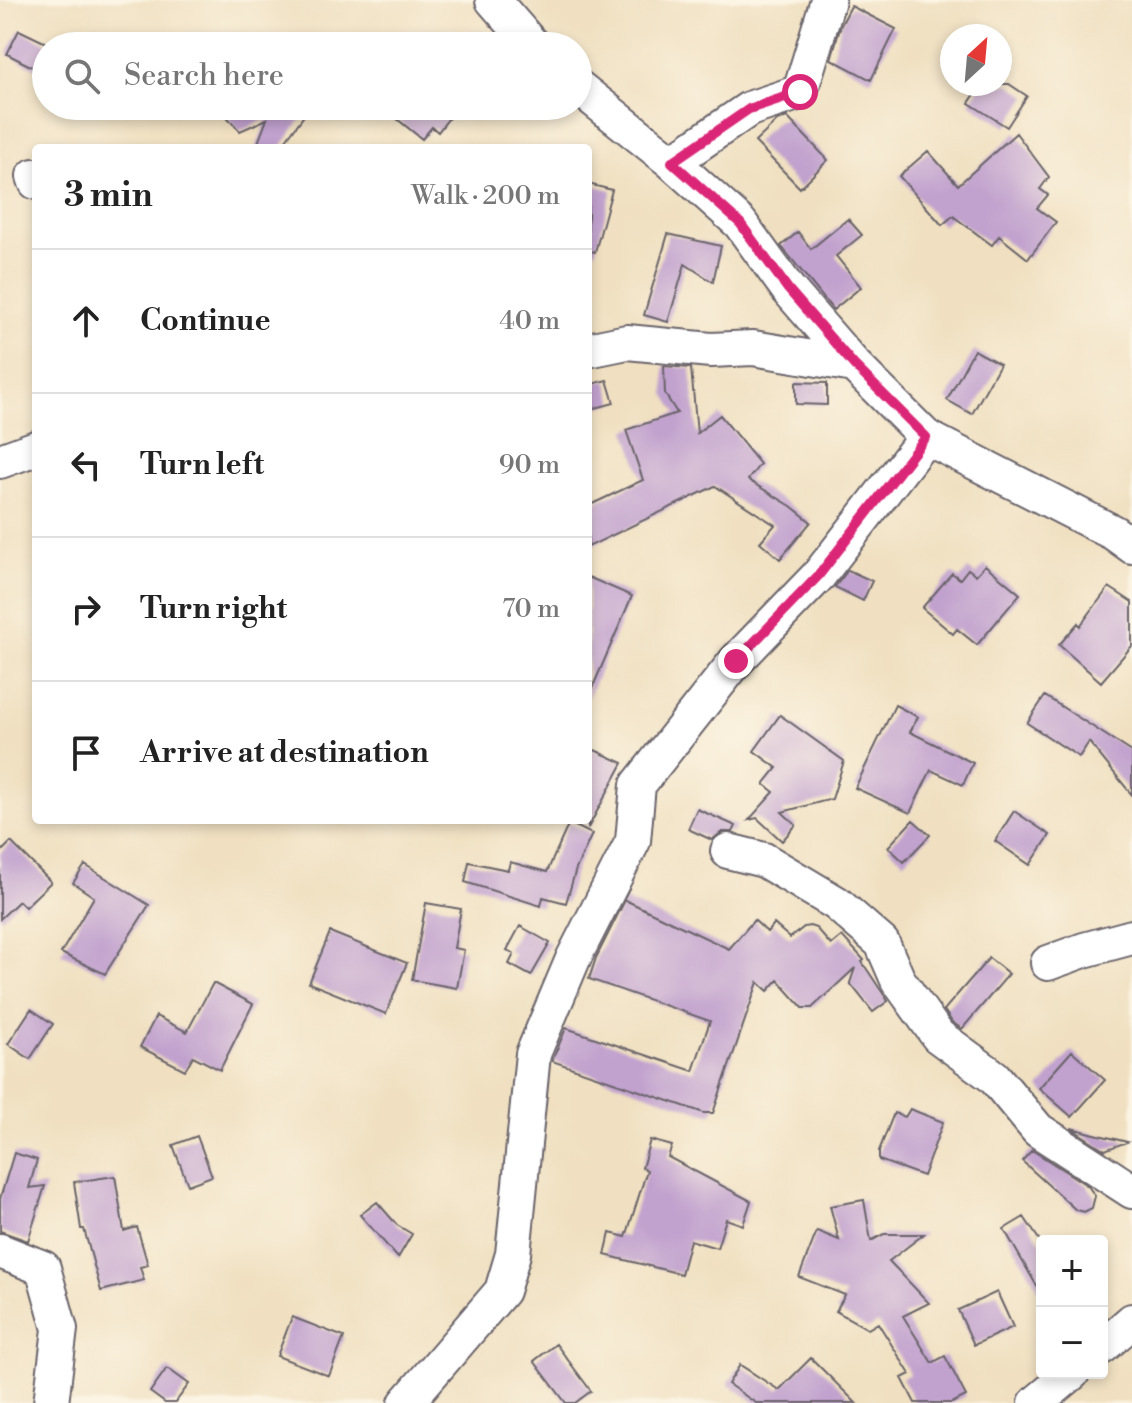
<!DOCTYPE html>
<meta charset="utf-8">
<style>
:root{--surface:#fff;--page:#f2f2f2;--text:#222;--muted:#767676;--line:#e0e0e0}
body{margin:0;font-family:"Libre Bodoni",serif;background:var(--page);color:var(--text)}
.controls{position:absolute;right:24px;bottom:24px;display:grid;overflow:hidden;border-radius:8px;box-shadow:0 4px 12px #0003}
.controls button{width:72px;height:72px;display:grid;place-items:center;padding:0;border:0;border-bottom:2px solid var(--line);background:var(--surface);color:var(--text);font:40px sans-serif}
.compass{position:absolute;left:940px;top:24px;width:72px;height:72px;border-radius:50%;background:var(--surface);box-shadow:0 4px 12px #0003;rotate:26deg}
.stop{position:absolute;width:24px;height:24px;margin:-18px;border:6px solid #db2777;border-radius:50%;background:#fff}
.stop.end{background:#db2777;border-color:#fff;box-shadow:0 2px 8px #0008}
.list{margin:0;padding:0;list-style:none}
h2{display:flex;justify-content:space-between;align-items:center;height:104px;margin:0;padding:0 32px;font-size:34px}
h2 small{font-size:26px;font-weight:400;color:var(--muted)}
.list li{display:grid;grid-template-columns:52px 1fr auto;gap:24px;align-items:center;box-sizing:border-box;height:144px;padding:0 32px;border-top:2px solid var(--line)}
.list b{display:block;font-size:30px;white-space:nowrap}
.list em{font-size:26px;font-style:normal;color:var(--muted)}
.icon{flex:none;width:44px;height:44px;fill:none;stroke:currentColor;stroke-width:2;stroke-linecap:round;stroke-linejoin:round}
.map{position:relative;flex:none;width:1132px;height:1403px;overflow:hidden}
.search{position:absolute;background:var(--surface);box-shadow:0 4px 12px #0003;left:32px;top:32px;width:560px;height:88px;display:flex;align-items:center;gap:20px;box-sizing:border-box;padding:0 28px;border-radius:44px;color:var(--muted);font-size:30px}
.panel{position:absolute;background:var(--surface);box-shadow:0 4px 12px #0003;left:32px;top:144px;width:560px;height:680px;border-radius:8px}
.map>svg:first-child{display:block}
</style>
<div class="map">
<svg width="1132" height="1403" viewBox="0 0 1132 1403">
<rect width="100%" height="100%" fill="#fcf5e5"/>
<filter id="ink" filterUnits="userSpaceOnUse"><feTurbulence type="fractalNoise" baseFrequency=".0125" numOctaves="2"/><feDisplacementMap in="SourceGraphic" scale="16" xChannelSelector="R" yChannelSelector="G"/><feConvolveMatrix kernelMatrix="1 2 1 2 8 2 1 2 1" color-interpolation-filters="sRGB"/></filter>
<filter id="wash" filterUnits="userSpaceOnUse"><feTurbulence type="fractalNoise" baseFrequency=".006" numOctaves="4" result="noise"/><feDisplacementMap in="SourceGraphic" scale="32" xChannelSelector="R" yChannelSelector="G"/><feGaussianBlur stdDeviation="1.8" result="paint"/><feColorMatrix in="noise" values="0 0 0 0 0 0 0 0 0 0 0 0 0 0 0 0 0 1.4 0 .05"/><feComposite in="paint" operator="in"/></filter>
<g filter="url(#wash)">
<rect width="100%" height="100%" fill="#f0e0c1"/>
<g id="blocks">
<!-- building -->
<path fill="#c1a1ce" d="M 851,6 L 896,29 L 871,80 L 831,59 L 841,25 Z
M 19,30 L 46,43 L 46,74 L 7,54 Z
M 982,84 L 1009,84 L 1027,96 L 1007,127 L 969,103 Z
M 217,106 L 311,106 L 280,148 L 256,148 L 267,119 L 240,131 Z
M 381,106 L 458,106 L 438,132 L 432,127 L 422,139 Z
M 787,117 L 828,160 L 800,188 L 755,142 L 777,121 Z
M 1016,133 L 1049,177 L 1040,189 L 1048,195 L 1037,208 L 1056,222 L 1028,259 L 999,236 L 992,245 L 953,216 L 942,225 L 899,176 L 928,151 L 958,185 Z
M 588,184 L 612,190 L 595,252 L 588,251 Z
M 848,219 L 862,235 L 836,256 L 861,287 L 833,310 L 781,246 L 798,232 L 811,249 Z
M 668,234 L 721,246 L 713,282 L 685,264 L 668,322 L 644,315 Z
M 974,350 L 1000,364 L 972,414 L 947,400 Z
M 664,366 L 691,368 L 697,433 L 720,415 L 760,464 L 748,480 L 791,506 L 811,522 L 780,559 L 760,542 L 775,525 L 715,486 L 588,547 L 588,506 L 643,480 L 626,430 L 677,413 L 665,394 Z
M 607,380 L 614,403 L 588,410 L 588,385 Z
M 796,382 L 827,383 L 827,405 L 796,404 Z
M 985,565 L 1020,594 L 977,645 L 957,629 L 953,634 L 922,608 L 952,573 L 960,579 L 968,569 L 976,575 Z
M 848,570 L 872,581 L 863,601 L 835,587 Z
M 588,577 L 632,596 L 588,698 Z
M 1109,587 L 1132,602 L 1132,646 L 1101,682 L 1059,645 L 1078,623 L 1080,626 Z
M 1045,696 L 1132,752 L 1132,795 L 1089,742 L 1079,757 L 1027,723 Z
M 895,705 L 918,717 L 910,732 L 973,763 L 963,785 L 931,770 L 910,813 L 855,788 Z
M 780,715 L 844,761 L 832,799 L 782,812 L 796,825 L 782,841 L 757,818 L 749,820 L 774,792 L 764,784 L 777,768 L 754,751 Z
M 588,747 L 623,763 L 588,828 Z
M 697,809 L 736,826 L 733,832 L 722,832 L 712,840 L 688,829 Z
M 1014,811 L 1050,835 L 1030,865 L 995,841 Z
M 913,820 L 930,835 L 904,862 L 888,847 Z
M 569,823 L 592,834 L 576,869 L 566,903 L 543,897 L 541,906 L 465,882 L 469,862 L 508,870 L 510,862 L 547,872 Z
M 11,842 L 51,882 L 25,907 L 19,901 L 0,919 L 0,853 Z
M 85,865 L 149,905 L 105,974 L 61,953 L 94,897 L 73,883 Z
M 625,900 L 729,949 L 754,920 L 767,932 L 774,924 L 790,938 L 804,927 L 810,926 L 816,928 L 831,945 L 842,936 L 864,960 L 862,962 L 888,1001 L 873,1012 L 850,983 L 855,968 L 812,1008 L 803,1008 L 778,980 L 768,991 L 758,982 L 713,1113 L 704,1113 L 552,1061 L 566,1028 L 693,1071 L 710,1021 L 589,979 L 596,958 Z
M 426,903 L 461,909 L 454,948 L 464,950 L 457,988 L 412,980 Z
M 520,926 L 550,943 L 531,976 L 509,964 L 514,954 L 507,950 Z
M 330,932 L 407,963 L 386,1014 L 309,983 Z
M 989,958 L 1009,974 L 962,1029 L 952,1022 L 944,1010 Z
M 213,983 L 253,1004 L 220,1070 L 193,1056 L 185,1070 L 140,1047 L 156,1016 L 187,1032 Z
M 31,1009 L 53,1024 L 30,1059 L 8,1044 Z
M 1072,1051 L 1105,1080 L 1072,1117 L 1039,1088 Z
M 910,1109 L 943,1122 L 923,1176 L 879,1160 L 879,1151 L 894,1113 L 905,1117 Z
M 1071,1128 L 1127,1142 L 1105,1150 Z
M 197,1136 L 212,1176 L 188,1185 L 173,1145 Z
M 650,1140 L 672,1146 L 668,1157 L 751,1201 L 743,1225 L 726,1219 L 717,1248 L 690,1240 L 681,1274 L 605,1255 L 610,1233 L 626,1237 L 647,1170 L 642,1168 Z
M 1032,1150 L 1088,1186 L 1095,1196 L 1092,1208 L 1084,1212 L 1076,1210 L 1022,1161 Z
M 14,1153 L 37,1160 L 29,1188 L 45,1186 L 28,1241 L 0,1231 L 0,1199 Z
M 115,1176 L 124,1231 L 137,1227 L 148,1265 L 140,1267 L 144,1280 L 101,1291 L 84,1229 L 81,1229 L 74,1182 Z
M 864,1200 L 871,1241 L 884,1234 L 924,1234 L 889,1261 L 929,1303 L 903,1316 L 932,1363 L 945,1356 L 966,1396 L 952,1403 L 915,1403 L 902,1378 L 910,1374 L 878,1323 L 868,1329 L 836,1311 L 845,1295 L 799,1277 L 817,1231 L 839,1240 L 830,1206 Z
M 377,1202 L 397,1225 L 412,1234 L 398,1258 L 360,1215 Z
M 1024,1217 L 1042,1244 L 1042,1295 L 1004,1229 Z
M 997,1292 L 1013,1327 L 974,1345 L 958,1310 Z
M 292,1317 L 344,1337 L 329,1376 L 277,1356 Z
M 556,1344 L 591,1391 L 575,1403 L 566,1403 L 534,1361 Z
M 811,1358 L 856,1403 L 756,1403 L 728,1384 L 740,1365 L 779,1390 Z
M 167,1368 L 189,1384 L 175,1403 L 165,1403 L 150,1392 Z"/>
</g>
</g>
<g filter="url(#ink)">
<use href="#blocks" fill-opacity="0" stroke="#6a646a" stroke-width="2"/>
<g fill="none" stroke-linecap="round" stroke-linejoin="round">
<!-- minor casing -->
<g stroke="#6a646a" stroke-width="38">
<path id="minor" d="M 493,0 L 533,46
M 578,87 L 672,162 L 740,223 L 788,289 L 854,365 L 926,437
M 672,162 L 749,109 L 800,92 L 828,0
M 34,176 L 36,182
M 588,350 L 627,342 L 711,350 L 753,348 L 854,365
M 0,461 L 36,448
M 728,851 L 764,860 L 836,903 L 882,943 L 898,980 L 938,1036 L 994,1077 L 1038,1130 L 1132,1191
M 1048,963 L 1084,950 L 1132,937
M 0,1251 L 43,1268 L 60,1329 L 51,1403
M 1102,1347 L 1132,1321
M 406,1403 L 502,1291 L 513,1254 L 533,1054 L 573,959 L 633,841 L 638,785 L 736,661 L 819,575 L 926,437 L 1114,533 L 1132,546
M 1036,1403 L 1072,1373"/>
</g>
<!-- minor -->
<use href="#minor" stroke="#fff" stroke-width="34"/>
</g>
</g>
<g fill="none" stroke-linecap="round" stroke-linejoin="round" filter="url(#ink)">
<!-- route -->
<path stroke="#db2777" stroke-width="10" d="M 736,661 L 819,575 L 926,437 L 854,365 L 788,289 L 740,223 L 672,162 L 749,109 L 800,92"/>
</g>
</svg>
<div class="controls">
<button>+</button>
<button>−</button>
</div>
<svg class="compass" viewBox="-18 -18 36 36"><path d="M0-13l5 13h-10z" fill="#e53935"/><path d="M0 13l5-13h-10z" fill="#767676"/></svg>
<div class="stop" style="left:800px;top:92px"></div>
<div class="stop end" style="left:736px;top:661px"></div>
<div class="search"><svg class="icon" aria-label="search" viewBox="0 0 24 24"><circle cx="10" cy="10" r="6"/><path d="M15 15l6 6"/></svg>Search here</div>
<section class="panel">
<h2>3 min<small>Walk · 200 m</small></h2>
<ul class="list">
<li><svg class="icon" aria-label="ahead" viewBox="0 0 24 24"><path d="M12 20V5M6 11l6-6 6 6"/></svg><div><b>Continue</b></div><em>40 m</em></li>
<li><svg class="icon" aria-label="left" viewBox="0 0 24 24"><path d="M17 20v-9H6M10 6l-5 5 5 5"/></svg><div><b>Turn left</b></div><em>90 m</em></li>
<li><svg class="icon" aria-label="right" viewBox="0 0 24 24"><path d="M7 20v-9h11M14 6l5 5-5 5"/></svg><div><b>Turn right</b></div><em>70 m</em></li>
<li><svg class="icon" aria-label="arrive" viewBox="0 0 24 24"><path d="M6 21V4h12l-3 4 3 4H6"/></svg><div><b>Arrive at destination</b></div></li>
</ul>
</section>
</div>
